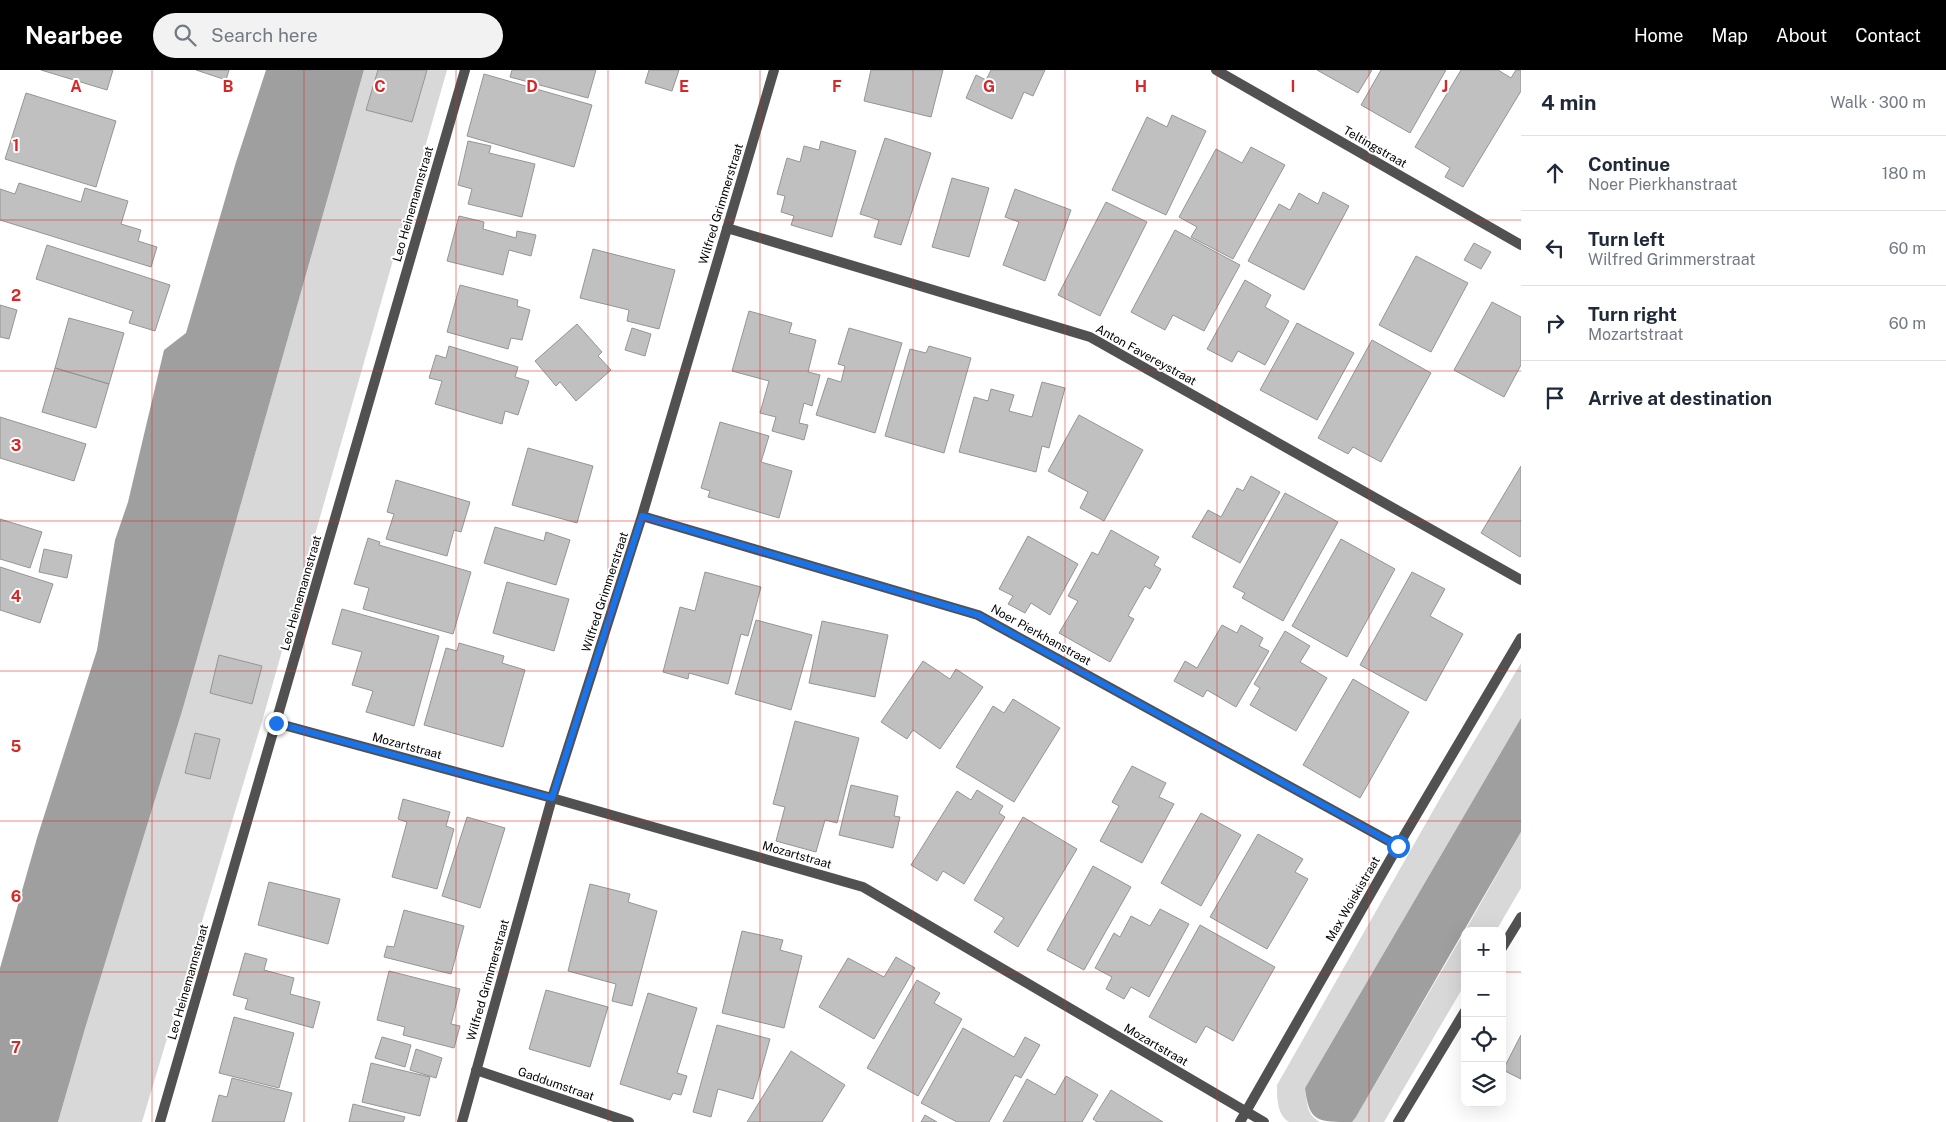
<!DOCTYPE html>
<meta charset="utf-8">
<style>
:root{--surface:#fff;--page:#f2f2f3;--text:#1f2937;--muted:#747a83;--line:#e0e1e3;--accent:#000}
body{margin:0;font-family:"Public Sans",sans-serif;background:var(--page);color:var(--text)}
.controls{position:absolute;right:15px;bottom:15px;display:grid;overflow:hidden;border-radius:10px;box-shadow:0 5px 20px #0002}
.controls button{width:45px;height:45px;display:grid;place-items:center;padding:0;border:0;border-bottom:1px solid var(--line);background:var(--surface);color:var(--text);font:25px sans-serif}
.stop{position:absolute;width:15px;height:15px;margin:-11px;border:4px solid #1a73e8;border-radius:50%;background:#fff}
.stop.end{background:#1a73e8;border-color:#fff;box-shadow:0 1px 5px #0008}
.list{margin:0;padding:0;list-style:none}
h2{display:flex;justify-content:space-between;align-items:center;height:65px;margin:0;padding:0 20px;font-size:21px}
h2 small{font-size:16px;font-weight:400;color:var(--muted)}
.list li{display:grid;grid-template-columns:32px 1fr auto;gap:15px;align-items:center;box-sizing:border-box;height:75px;padding:0 20px;border-top:1px solid var(--line)}
.list b{display:block;font-size:19px;white-space:nowrap}
.list p{margin:0;font-size:16px;white-space:nowrap;color:var(--muted)}
.list em{font-size:16px;font-style:normal;color:var(--muted)}
.icon{flex:none;width:28px;height:28px;fill:none;stroke:currentColor;stroke-width:2;stroke-linecap:round;stroke-linejoin:round}
.map{position:relative;flex:none;width:1521px;height:1052px;overflow:hidden}
header{display:flex;align-items:center;gap:30px;box-sizing:border-box;height:70px;padding:0 25px;background:var(--accent);color:#fff}
header strong{font-size:24px}
nav{display:flex;gap:28px;margin-inline-start:auto;font-size:18px}
.search{width:350px;height:45px;background:var(--page);display:flex;align-items:center;gap:12px;box-sizing:border-box;padding:0 18px;border-radius:28px;color:var(--muted);font-size:19px}
main{display:flex}
aside{flex:1;background:var(--surface)}
.map>svg:first-child{display:block}
</style>
<header>
<strong>Nearbee</strong>
<div class="search"><svg class="icon" aria-label="search" viewBox="0 0 24 24"><circle cx="10" cy="10" r="6"/><path d="M15 15l6 6"/></svg>Search here</div>
<nav><a>Home</a><a>Map</a><a>About</a><a>Contact</a></nav>
</header>
<main>
<div class="map">
<svg width="1521" height="1052" viewBox="0 0 1521 1052">
<rect width="100%" height="100%" fill="#fff"/>
<!-- green -->
<path fill="#d8d8d8" d="M 364,0 L 447,0 L 263,648 L 142,1052 L 58,1052 L 84,962 L 183,638 Z
M 1521,593 L 1521,648 L 1305,1018 C 1307,1033 1306,1044 1320,1052 L 1289,1052 C 1277,1045 1277,1028 1277,1015 L 1442,725 Z
M 1521,762 L 1521,818 L 1496,861 L 1465,861 Z
M 1465,861 L 1465,914 L 1384,1052 L 1352,1052 L 1356,1047 Z"/>
<!-- water -->
<path fill="#9f9f9f" d="M 266,0 L 364,0 L 183,638 L 84,962 L 58,1052 L 0,1052 L 0,898 L 37,768 L 97,580 L 115,470 L 128,432 L 164,280 L 186,263 L 236,92 Z
M 1521,648 L 1521,762 L 1356,1047 L 1352,1052 C 1317,1052 1309,1052 1305,1018 Z"/>
<!-- building -->
<path fill="#c0c0c0" stroke="#959595" d="M 41,0 L 113,0 L 107,20 Z
M 196,0 L 229,0 L 226,10 Z
M 378,0 L 427,0 L 412,52 L 366,40 Z
M 512,0 L 596,0 L 588,28 L 510,7 Z
M 649,0 L 679,0 L 672,21 L 645,13 Z
M 871,0 L 943,0 L 931,47 L 864,31 Z
M 991,0 L 1045,0 L 1033,26 L 1024,22 L 1012,49 L 966,28 L 976,5 L 986,10 Z
M 1317,0 L 1372,0 L 1358,23 Z
M 1381,0 L 1446,0 L 1410,63 L 1361,35 Z
M 1461,0 L 1498,0 L 1511,8 L 1516,0 L 1521,0 L 1521,21 L 1463,117 L 1445,107 L 1450,98 L 1415,77 Z
M 484,4 L 592,35 L 574,97 L 467,66 Z
M 26,23 L 116,51 L 96,117 L 5,89 Z
M 1172,45 L 1206,61 L 1166,145 L 1112,120 L 1147,47 L 1167,57 Z
M 885,68 L 931,83 L 901,175 L 874,167 L 879,150 L 860,144 Z
M 468,71 L 491,76 L 489,83 L 535,94 L 522,147 L 468,134 L 472,119 L 458,115 Z
M 821,71 L 856,81 L 832,167 L 791,155 L 794,146 L 781,142 L 785,126 L 777,124 L 787,88 L 800,92 L 804,76 L 819,80 Z
M 1251,77 L 1285,95 L 1233,189 L 1191,167 L 1197,157 L 1179,147 L 1216,79 L 1242,93 Z
M 952,108 L 989,118 L 969,187 L 932,177 Z
M 19,113 L 81,132 L 85,118 L 128,131 L 121,154 L 141,160 L 138,171 L 157,177 L 151,197 L 0,150 L 0,119 L 15,124 Z
M 1015,119 L 1071,140 L 1045,211 L 1003,195 L 1019,152 L 1005,147 Z
M 1323,122 L 1349,136 L 1304,220 L 1248,191 L 1279,134 L 1290,140 L 1299,123 L 1318,134 Z
M 1106,132 L 1147,152 L 1100,246 L 1058,225 Z
M 459,146 L 484,152 L 483,159 L 516,168 L 517,161 L 536,165 L 531,186 L 509,180 L 503,205 L 447,191 Z
M 1175,160 L 1240,195 L 1204,261 L 1173,245 L 1165,260 L 1131,242 Z
M 1474,173 L 1491,182 L 1481,199 L 1464,190 Z
M 47,175 L 170,215 L 155,261 L 129,253 L 133,241 L 36,209 Z
M 593,179 L 675,200 L 659,259 L 627,251 L 629,240 L 580,228 Z
M 1416,186 L 1468,213 L 1431,282 L 1379,255 Z
M 1245,210 L 1271,225 L 1265,237 L 1289,251 L 1265,295 L 1238,281 L 1232,292 L 1207,279 Z
M 460,215 L 518,230 L 517,236 L 530,240 L 522,270 L 511,268 L 508,279 L 447,262 Z
M 1492,232 L 1521,247 L 1521,295 L 1504,327 L 1454,300 Z
M 0,235 L 17,240 L 9,269 L 0,267 Z
M 749,241 L 792,253 L 789,263 L 816,270 L 808,302 L 820,305 L 812,336 L 804,333 L 799,353 L 808,355 L 804,370 L 772,361 L 776,347 L 760,343 L 769,311 L 732,301 Z
M 69,248 L 124,263 L 109,314 L 55,298 Z
M 1297,253 L 1354,283 L 1317,350 L 1260,320 Z
M 577,254 L 602,282 L 598,286 L 611,300 L 576,331 L 560,312 L 556,316 L 535,291 Z
M 632,258 L 651,264 L 645,286 L 625,280 Z
M 849,258 L 902,273 L 875,363 L 816,345 L 828,308 L 841,312 L 845,296 L 838,294 Z
M 1372,270 L 1431,303 L 1381,392 L 1353,377 L 1348,384 L 1318,368 Z
M 449,276 L 518,297 L 515,307 L 529,311 L 518,345 L 505,341 L 502,354 L 435,334 L 442,311 L 429,308 L 436,285 L 446,288 Z
M 929,276 L 971,288 L 944,383 L 885,366 L 910,279 L 926,283 Z
M 55,298 L 109,314 L 96,358 L 42,342 Z
M 1042,312 L 1065,318 L 1049,378 L 1042,376 L 1036,402 L 959,382 L 974,327 L 988,331 L 991,319 L 1014,325 L 1009,341 L 1032,347 Z
M 1079,345 L 1143,380 L 1104,451 L 1080,438 L 1088,422 L 1048,401 Z
M 0,347 L 86,374 L 74,411 L 0,388 Z
M 720,352 L 769,366 L 761,392 L 792,401 L 779,448 L 708,427 L 710,421 L 701,418 Z
M 528,378 L 593,396 L 577,453 L 512,435 Z
M 1521,396 L 1521,486 L 1520,487 L 1481,463 Z
M 1251,406 L 1280,422 L 1240,493 L 1192,467 L 1208,440 L 1221,447 L 1237,418 L 1243,421 Z
M 396,410 L 470,432 L 461,462 L 454,460 L 447,486 L 386,469 L 394,444 L 387,442 Z
M 1285,423 L 1338,452 L 1283,551 L 1242,528 L 1245,523 L 1233,517 Z
M 0,449 L 42,462 L 30,498 L 0,489 Z
M 495,457 L 544,471 L 546,462 L 570,470 L 556,515 L 484,493 Z
M 1111,460 L 1159,487 L 1154,495 L 1161,499 L 1150,519 L 1145,516 L 1128,546 L 1134,549 L 1110,592 L 1059,563 L 1078,531 L 1068,526 L 1092,482 L 1098,485 Z
M 1028,466 L 1078,494 L 1050,545 L 1031,533 L 1025,543 L 1008,534 L 1013,526 L 999,519 Z
M 368,468 L 380,472 L 379,475 L 471,502 L 453,564 L 363,539 L 369,518 L 354,514 Z
M 1341,469 L 1395,499 L 1347,587 L 1292,556 Z
M 44,479 L 72,485 L 67,508 L 39,502 Z
M 0,497 L 53,514 L 40,553 L 0,540 Z
M 705,502 L 761,517 L 748,566 L 741,564 L 728,614 L 689,603 L 688,609 L 663,602 L 680,537 L 695,541 Z
M 1412,502 L 1445,519 L 1430,546 L 1463,564 L 1426,631 L 1360,595 Z
M 507,512 L 569,529 L 554,581 L 493,563 Z
M 342,539 L 439,566 L 414,656 L 366,642 L 373,621 L 352,615 L 362,582 L 332,574 Z
M 756,550 L 812,565 L 791,640 L 735,624 Z
M 822,551 L 888,565 L 875,627 L 809,613 Z
M 1222,555 L 1237,563 L 1241,555 L 1263,568 L 1259,576 L 1269,581 L 1236,637 L 1207,620 L 1203,627 L 1174,611 L 1185,591 L 1197,598 Z
M 1285,561 L 1310,576 L 1300,592 L 1327,608 L 1296,661 L 1250,635 L 1260,618 L 1254,614 Z
M 459,573 L 504,586 L 502,593 L 525,600 L 503,677 L 424,655 L 446,578 L 457,581 Z
M 219,585 L 262,596 L 252,634 L 210,623 Z
M 923,591 L 950,609 L 956,599 L 983,617 L 940,679 L 913,660 L 907,669 L 881,652 Z
M 1353,609 L 1409,642 L 1360,728 L 1303,695 Z
M 1013,629 L 1060,658 L 1014,732 L 956,697 L 993,636 L 1004,643 Z
M 795,651 L 859,668 L 837,753 L 825,750 L 816,782 L 776,771 L 785,737 L 773,734 Z
M 195,663 L 220,669 L 210,709 L 185,703 Z
M 1132,696 L 1166,713 L 1159,727 L 1174,734 L 1142,793 L 1100,771 L 1119,736 L 1112,732 Z
M 851,715 L 898,726 L 894,746 L 900,747 L 893,778 L 839,765 Z
M 977,720 L 1003,736 L 999,743 L 1005,747 L 964,814 L 943,801 L 937,811 L 911,795 L 957,721 L 971,730 Z
M 403,729 L 450,742 L 446,756 L 454,759 L 437,819 L 392,807 L 407,752 L 398,749 Z
M 1201,743 L 1241,765 L 1201,836 L 1161,813 Z
M 467,747 L 505,758 L 480,838 L 442,826 Z
M 1023,747 L 1077,779 L 1018,877 L 994,862 L 1004,848 L 974,830 Z
M 1258,764 L 1303,789 L 1295,802 L 1308,809 L 1267,879 L 1210,847 Z
M 1093,796 L 1131,817 L 1084,900 L 1047,880 Z
M 269,812 L 340,829 L 328,874 L 258,855 Z
M 590,814 L 630,824 L 628,832 L 657,841 L 632,936 L 612,931 L 616,914 L 568,901 Z
M 1160,839 L 1189,854 L 1149,927 L 1131,917 L 1124,929 L 1106,919 L 1112,907 L 1095,898 L 1114,863 L 1120,867 L 1131,846 L 1150,856 Z
M 404,840 L 464,856 L 451,904 L 384,887 L 387,876 L 394,877 Z
M 1200,855 L 1275,897 L 1233,971 L 1206,956 L 1196,973 L 1149,947 Z
M 742,861 L 783,870 L 780,880 L 802,886 L 784,958 L 722,943 Z
M 245,883 L 267,889 L 264,900 L 294,908 L 290,924 L 320,932 L 313,958 L 245,939 L 248,929 L 233,925 Z
M 896,887 L 915,898 L 874,969 L 819,937 L 848,888 L 884,907 Z
M 389,901 L 460,919 L 451,954 L 460,956 L 454,978 L 403,965 L 405,957 L 377,950 Z
M 917,910 L 940,923 L 934,933 L 962,949 L 918,1026 L 867,998 Z
M 546,920 L 608,937 L 590,997 L 529,979 Z
M 648,923 L 697,938 L 677,1003 L 687,1006 L 681,1025 L 673,1023 L 670,1030 L 620,1014 Z
M 234,947 L 294,963 L 279,1018 L 219,1003 Z
M 717,955 L 770,969 L 753,1029 L 718,1019 L 711,1047 L 693,1042 Z
M 963,958 L 1014,987 L 1025,967 L 1040,975 L 1021,1008 L 1015,1005 L 989,1052 L 957,1052 L 921,1033 Z
M 1521,965 L 1521,1009 L 1503,1000 Z
M 382,967 L 411,975 L 405,997 L 375,988 Z
M 416,979 L 442,988 L 436,1008 L 410,1000 Z
M 791,981 L 845,1015 L 822,1052 L 747,1052 Z
M 371,993 L 430,1007 L 420,1046 L 362,1032 Z
M 1066,1006 L 1098,1025 L 1082,1052 L 1003,1052 L 1027,1009 L 1055,1025 Z
M 232,1008 L 292,1023 L 284,1052 L 212,1052 L 219,1025 L 227,1027 Z
M 1111,1020 L 1163,1052 L 1097,1052 L 1093,1049 Z
M 353,1034 L 405,1047 L 403,1052 L 349,1052 Z
M 925,1045 L 937,1052 L 921,1052 Z"/>
<g fill="none" stroke-linecap="round" stroke-linejoin="round">
<!-- minor -->
<path stroke="#515151" stroke-width="10" d="M 1216,0 L 1521,175
M 727,158 L 1090,267 L 1521,510
M 642,446 L 978,545 L 1398,776
M 276,653 L 552,728 L 863,817 L 1264,1052
M 1502,878 L 1521,847
M 476,1000 L 629,1052
M 462,1052 L 552,728 L 642,446 L 774,0
M 1240,1052 L 1398,776 L 1521,568
M 1398,1052 L 1465,941"/>
<!-- tertiary -->
<path stroke="#515151" stroke-width="10" d="M 160,1052 L 465,0"/>
</g>
<g fill="none" stroke-linecap="round" stroke-linejoin="round">
<!-- route -->
<path stroke="#1a73e8" stroke-width="6" d="M 276,653 L 552,728 L 642,446 L 978,545 L 1398,776"/>
</g>
<!-- grid -->
<path fill="none" stroke="#d62828" stroke-width="1" stroke-opacity="0.55" d="M 152,0 L 152,1052M 304,0 L 304,1052M 456,0 L 456,1052M 608,0 L 608,1052M 760,0 L 760,1052M 913,0 L 913,1052M 1065,0 L 1065,1052M 1217,0 L 1217,1052M 1369,0 L 1369,1052M 0,150 L 1521,150M 0,301 L 1521,301M 0,451 L 1521,451M 0,601 L 1521,601M 0,751 L 1521,751M 0,902 L 1465,902M 1502,902 L 1521,902"/>
<g text-anchor="middle" stroke-width="4" stroke-linejoin="round" paint-order="stroke">
<!-- street labels -->
<g font-size="12" fill="#000" stroke="#fff">
<text transform="translate(1375 77) rotate(30)" y="4">Teltingstraat</text>
<text transform="translate(413 134) rotate(-74)" y="4">Leo Heinemannstraat</text>
<text transform="translate(721 134) rotate(-73)" y="4">Wilfred Grimmerstraat</text>
<text transform="translate(1146 285) rotate(29)" y="4">Anton Favereystraat</text>
<text transform="translate(605 522) rotate(-72)" y="4">Wilfred Grimmerstraat</text>
<text transform="translate(301 523) rotate(-74)" y="4">Leo Heinemannstraat</text>
<text transform="translate(1041 565) rotate(29)" y="4">Noer Pierkhanstraat</text>
<text transform="translate(407 676) rotate(15)" y="4">Mozartstraat</text>
<text transform="translate(797 785) rotate(16)" y="4">Mozartstraat</text>
<text transform="translate(1353 829) rotate(-60)" y="4">Max Woiskistraat</text>
<text transform="translate(488 910) rotate(-74)" y="4">Wilfred Grimmerstraat</text>
<text transform="translate(188 912) rotate(-74)" y="4">Leo Heinemannstraat</text>
<text transform="translate(1156 975) rotate(30)" y="4">Mozartstraat</text>
<text transform="translate(556 1014) rotate(19)" y="4">Gaddumstraat</text>
</g>
</g>
<g font-size="16" text-anchor="middle" font-weight="bold" fill="#d62828" stroke="#fff" stroke-width="4" stroke-linejoin="round" paint-order="stroke">
<text x="76" y="22">A</text>
<text x="228" y="22">B</text>
<text x="380" y="22">C</text>
<text x="532" y="22">D</text>
<text x="684" y="22">E</text>
<text x="837" y="22">F</text>
<text x="989" y="22">G</text>
<text x="1141" y="22">H</text>
<text x="1293" y="22">I</text>
<text x="1445" y="22">J</text>
<text x="16" y="81">1</text>
<text x="16" y="231">2</text>
<text x="16" y="381">3</text>
<text x="16" y="532">4</text>
<text x="16" y="682">5</text>
<text x="16" y="832">6</text>
<text x="16" y="983">7</text>
</g>
</svg>
<div class="controls">
<button>+</button>
<button>−</button>
<button><svg class="icon" aria-label="locate" viewBox="0 0 24 24"><circle cx="12" cy="12" r="6"/><path d="M12 2v4M12 18v4M2 12h4M18 12h4"/></svg></button>
<button><svg class="icon" aria-label="layers" viewBox="0 0 24 24"><path d="M12 4l9 5-9 5-9-5zM3 14l9 5 9-5"/></svg></button>
</div>
<div class="stop" style="left:1398px;top:776px"></div>
<div class="stop end" style="left:276px;top:653px"></div>
</div>
<aside>
<h2>4 min<small>Walk · 300 m</small></h2>
<ul class="list">
<li><svg class="icon" aria-label="ahead" viewBox="0 0 24 24"><path d="M12 20V5M6 11l6-6 6 6"/></svg><div><b>Continue</b><p>Noer Pierkhanstraat</p></div><em>180 m</em></li>
<li><svg class="icon" aria-label="left" viewBox="0 0 24 24"><path d="M17 20v-9H6M10 6l-5 5 5 5"/></svg><div><b>Turn left</b><p>Wilfred Grimmerstraat</p></div><em>60 m</em></li>
<li><svg class="icon" aria-label="right" viewBox="0 0 24 24"><path d="M7 20v-9h11M14 6l5 5-5 5"/></svg><div><b>Turn right</b><p>Mozartstraat</p></div><em>60 m</em></li>
<li><svg class="icon" aria-label="arrive" viewBox="0 0 24 24"><path d="M6 21V4h12l-3 4 3 4H6"/></svg><div><b>Arrive at destination</b></div></li>
</ul>
</aside>
</main>
